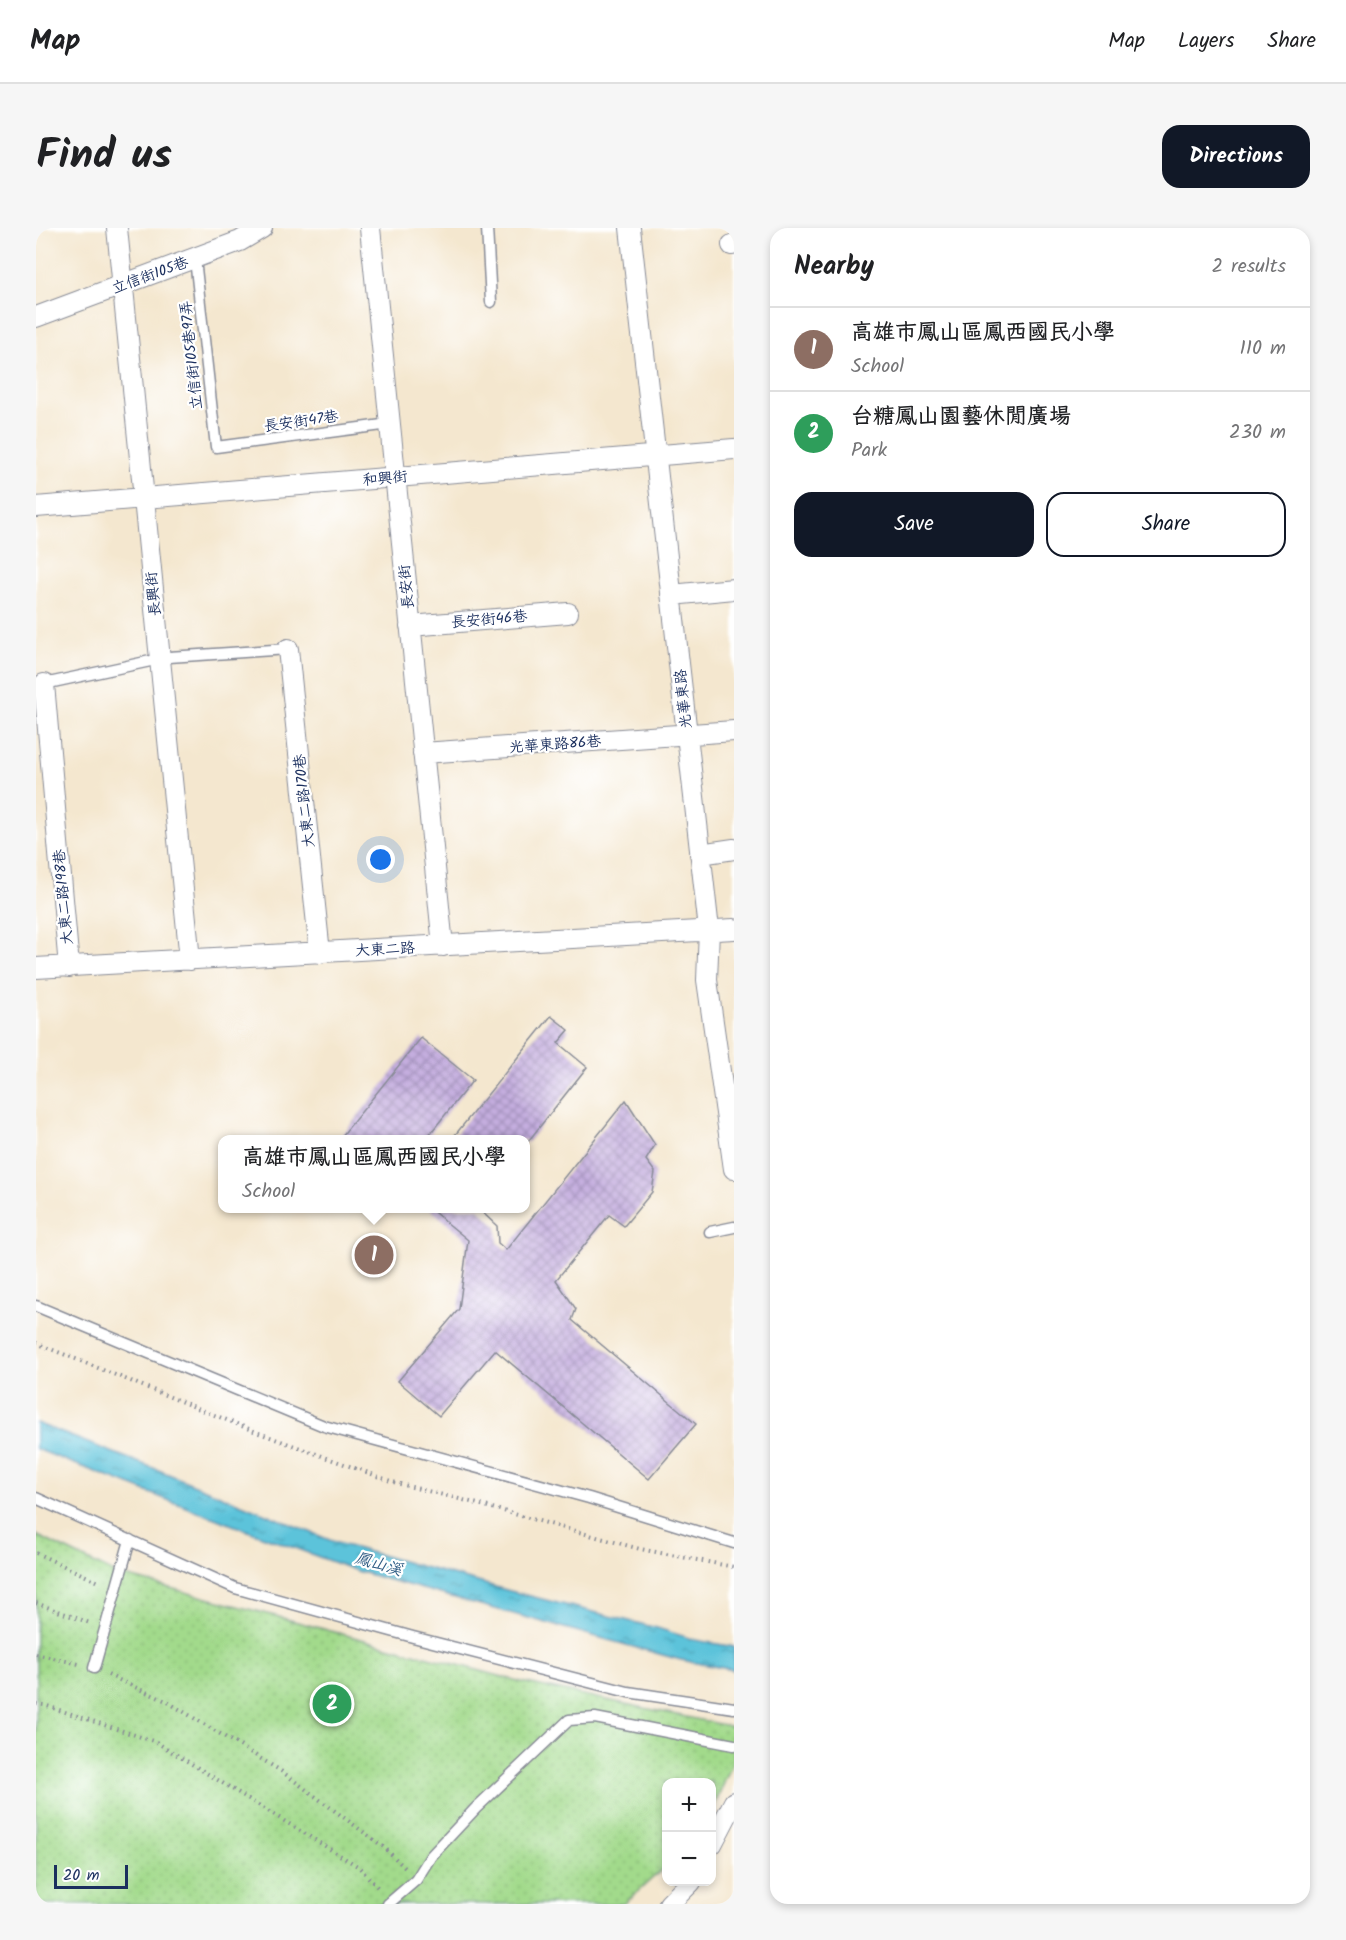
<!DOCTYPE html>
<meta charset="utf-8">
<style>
:root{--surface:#fff;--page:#f6f6f6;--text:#202124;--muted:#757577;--line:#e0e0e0;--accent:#111827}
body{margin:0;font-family:Kalam,"LXGW WenKai TC",sans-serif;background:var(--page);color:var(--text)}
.controls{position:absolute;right:18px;bottom:18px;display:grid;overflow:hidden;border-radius:12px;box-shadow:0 3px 9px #0003}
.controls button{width:54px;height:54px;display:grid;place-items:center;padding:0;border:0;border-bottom:2px solid var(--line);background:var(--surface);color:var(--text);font:30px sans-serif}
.scale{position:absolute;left:18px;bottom:15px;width:74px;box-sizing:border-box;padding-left:6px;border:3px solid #1b2f5e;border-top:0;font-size:16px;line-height:21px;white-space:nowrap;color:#1b2f5e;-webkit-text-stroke:4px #fff;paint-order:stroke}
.you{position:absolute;left:345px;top:632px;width:21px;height:21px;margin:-15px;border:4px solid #fff;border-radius:50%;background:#1a73e8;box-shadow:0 0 0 9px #1a73e833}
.badge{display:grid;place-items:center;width:39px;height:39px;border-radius:50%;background:var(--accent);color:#fff;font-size:20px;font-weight:700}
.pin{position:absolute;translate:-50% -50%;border:3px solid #fff;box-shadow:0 2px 6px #0006}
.popup{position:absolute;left:182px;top:907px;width:312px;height:78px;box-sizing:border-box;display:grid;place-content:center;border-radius:12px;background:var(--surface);filter:drop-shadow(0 2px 4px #0005);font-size:20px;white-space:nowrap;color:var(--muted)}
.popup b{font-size:22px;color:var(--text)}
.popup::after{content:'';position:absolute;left:50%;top:100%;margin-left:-12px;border:12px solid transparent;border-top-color:var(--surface)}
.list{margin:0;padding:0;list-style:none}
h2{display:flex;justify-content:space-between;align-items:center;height:78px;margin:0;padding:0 24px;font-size:26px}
h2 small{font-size:20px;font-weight:400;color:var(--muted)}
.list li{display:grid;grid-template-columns:39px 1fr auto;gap:18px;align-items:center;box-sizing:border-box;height:84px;padding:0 24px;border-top:2px solid var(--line)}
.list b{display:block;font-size:22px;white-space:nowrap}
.list p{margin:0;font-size:20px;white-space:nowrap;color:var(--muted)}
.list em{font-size:20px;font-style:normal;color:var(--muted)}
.actions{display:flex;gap:12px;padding:18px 24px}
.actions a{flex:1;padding:14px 0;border:2px solid var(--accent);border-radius:18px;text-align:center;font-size:21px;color:var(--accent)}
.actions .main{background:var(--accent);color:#fff}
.map{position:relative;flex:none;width:698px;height:1676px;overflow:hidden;border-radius:18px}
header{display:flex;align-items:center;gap:36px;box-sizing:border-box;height:84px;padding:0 30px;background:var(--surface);border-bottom:2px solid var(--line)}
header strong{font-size:28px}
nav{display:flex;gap:33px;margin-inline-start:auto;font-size:21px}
.intro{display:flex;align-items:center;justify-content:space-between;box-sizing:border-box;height:144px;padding:0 36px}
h1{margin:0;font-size:42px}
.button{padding:15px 27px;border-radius:18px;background:var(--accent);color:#fff;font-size:21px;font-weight:700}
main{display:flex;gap:36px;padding:0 36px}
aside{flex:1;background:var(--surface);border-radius:18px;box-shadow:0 3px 9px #0003}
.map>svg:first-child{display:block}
</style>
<header>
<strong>Map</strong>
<nav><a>Map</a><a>Layers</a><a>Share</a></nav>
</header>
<div class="intro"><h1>Find us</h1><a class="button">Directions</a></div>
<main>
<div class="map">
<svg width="698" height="1676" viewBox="0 0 698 1676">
<defs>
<pattern id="grass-dots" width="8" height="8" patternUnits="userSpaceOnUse" patternTransform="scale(1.5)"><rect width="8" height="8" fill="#a2da8b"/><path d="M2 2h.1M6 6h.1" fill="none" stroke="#8bbb7a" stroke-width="1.8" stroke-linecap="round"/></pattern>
<pattern id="water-ripples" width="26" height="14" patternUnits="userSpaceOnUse" patternTransform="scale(1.5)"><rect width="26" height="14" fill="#5cc3da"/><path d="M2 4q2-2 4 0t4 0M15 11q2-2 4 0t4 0" fill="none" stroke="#4b9fb4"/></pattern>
<pattern id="building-cross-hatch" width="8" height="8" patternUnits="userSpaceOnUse" patternTransform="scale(1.5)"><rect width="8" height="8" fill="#c5aedf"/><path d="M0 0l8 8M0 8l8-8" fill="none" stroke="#9f8eb8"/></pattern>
</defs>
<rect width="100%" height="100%" fill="#fff"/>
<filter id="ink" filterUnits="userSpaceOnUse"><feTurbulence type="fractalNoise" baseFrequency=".0167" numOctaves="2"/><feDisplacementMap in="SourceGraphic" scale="12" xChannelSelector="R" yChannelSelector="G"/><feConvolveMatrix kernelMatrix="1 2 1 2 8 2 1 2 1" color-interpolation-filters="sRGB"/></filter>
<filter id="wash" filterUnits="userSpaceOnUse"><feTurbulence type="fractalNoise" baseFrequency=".008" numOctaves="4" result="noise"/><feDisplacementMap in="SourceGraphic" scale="24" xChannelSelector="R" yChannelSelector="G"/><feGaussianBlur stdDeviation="1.35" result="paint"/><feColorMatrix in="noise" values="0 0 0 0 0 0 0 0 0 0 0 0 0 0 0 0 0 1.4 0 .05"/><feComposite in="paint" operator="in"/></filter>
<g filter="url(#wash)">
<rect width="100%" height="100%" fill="#f4e7cf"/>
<!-- grass -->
<path fill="url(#grass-dots)" stroke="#5e8474" stroke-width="1.5" d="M 0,1307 L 78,1345 L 486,1454 L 698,1499 L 698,1532 L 676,1583 L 676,1554 L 630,1554 L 630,1638 L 588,1676 L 0,1676 Z"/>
<!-- water -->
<path fill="url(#water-ripples)" stroke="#3c799c" stroke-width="1.5" d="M 0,1195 L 125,1243 L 301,1315 L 474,1363 L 621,1400 L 659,1412 L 698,1419 L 698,1442 L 645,1432 L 321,1343 L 207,1301 L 0,1221 Z"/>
<g id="blocks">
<!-- building -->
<path fill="url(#building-cross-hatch)" d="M 515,788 L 533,802 L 522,815 L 551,839 L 490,916 L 490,912 L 415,912 Z
M 385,810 L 437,852 L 389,912 L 309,912 L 305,909 Z
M 590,872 L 619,917 L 610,932 L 619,944 L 616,964 L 588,998 L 573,987 L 520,1052 L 540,1081 L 536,1092 L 660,1196 L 613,1251 L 459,1122 L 403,1188 L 362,1153 L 423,1081 L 432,1012 L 393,980 L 445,980 L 444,982 L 461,998 L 462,1015 L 470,1022 Z"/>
</g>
</g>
<g filter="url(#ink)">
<use href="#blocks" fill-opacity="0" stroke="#888b96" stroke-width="1.5"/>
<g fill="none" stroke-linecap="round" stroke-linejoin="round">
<!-- service casing -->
<g stroke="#888b96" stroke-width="13">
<path id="service" d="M 451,0 L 455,74
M 159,31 L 180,219 L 354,196
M 8,456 L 133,429 L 252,421
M 674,1004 L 698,999
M 0,1078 L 288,1198 L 553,1270 L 698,1315
M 0,1270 L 199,1360 L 377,1409 L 592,1464 L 698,1480
M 58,1440 L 94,1312
M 352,1676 L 380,1652 L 395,1628 L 440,1580 L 533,1492 L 559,1490 L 698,1517"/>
</g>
<!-- minor casing -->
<g stroke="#888b96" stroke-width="22">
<path id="minor" d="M 81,0 L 154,732
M 334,0 L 407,718
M 594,0 L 673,702 L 671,752 L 698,941
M 696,17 L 698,16
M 0,89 L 204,13 L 226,0
M 0,279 L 698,221
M 635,367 L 698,361
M 374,398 L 532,385
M 252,421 L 284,725
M 8,456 L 33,739
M 387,525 L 698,503
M 664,626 L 698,621
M 0,740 L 698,701
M 676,1616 L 698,1574
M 633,1676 L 655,1654"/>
</g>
<!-- path -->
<path stroke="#888b96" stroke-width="4" stroke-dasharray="1.5 4.5" stroke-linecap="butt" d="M 0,1115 L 223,1205 L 360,1255 L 431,1273 L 604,1321 L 698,1339
M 0,1325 L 65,1355
M 0,1375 L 54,1395
M 0,1426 L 43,1436
M 72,1447 L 130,1473 L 245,1543 L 349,1620 L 369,1640
M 0,1476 L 8,1477 L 120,1514 L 323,1639 L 344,1662"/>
<!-- service -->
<use href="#service" stroke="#fff" stroke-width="10"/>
<!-- minor -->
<use href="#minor" stroke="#fff" stroke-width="20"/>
</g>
</g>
<g text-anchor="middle" stroke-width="4.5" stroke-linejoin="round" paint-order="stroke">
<!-- street labels -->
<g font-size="15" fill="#1b2f5e" stroke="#fff">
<text transform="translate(114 47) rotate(-20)" y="5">立信街105巷</text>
<text transform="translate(155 127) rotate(-96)" y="5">立信街105巷97弄</text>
<text transform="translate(265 193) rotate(-8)" y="5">長安街47巷</text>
<text transform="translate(349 250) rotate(-5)" y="5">和興街</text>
<text transform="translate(370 359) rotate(-96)" y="5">長安街</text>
<text transform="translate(117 366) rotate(-96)" y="5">長興街</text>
<text transform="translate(453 391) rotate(-5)" y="5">長安街46巷</text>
<text transform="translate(647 471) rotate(-96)" y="5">光華東路</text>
<text transform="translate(519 516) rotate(-4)" y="5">光華東路86巷</text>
<text transform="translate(268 573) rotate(-96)" y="5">大東二路170巷</text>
<text transform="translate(27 669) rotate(-95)" y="5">大東二路198巷</text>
<text transform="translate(349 721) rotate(-3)" y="5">大東二路</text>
</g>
<!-- water labels -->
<g font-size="16" font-style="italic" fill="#2e5b83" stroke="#fff">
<text transform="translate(343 1335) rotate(16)" y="6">鳳山溪</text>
</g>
</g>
</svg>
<div class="controls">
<button>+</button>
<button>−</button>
</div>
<div class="scale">20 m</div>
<div class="you"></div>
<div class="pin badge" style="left:338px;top:1027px;background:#8d6e63">1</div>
<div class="popup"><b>高雄市鳳山區鳳西國民小學</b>School</div>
<div class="pin badge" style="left:296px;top:1476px;background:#2e9e5b">2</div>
</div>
<aside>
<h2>Nearby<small>2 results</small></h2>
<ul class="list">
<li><span class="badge" style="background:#8d6e63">1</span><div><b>高雄市鳳山區鳳西國民小學</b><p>School</p></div><em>110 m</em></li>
<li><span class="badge" style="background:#2e9e5b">2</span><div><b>台糖鳳山園藝休閒廣場</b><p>Park</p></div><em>230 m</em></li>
</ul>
<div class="actions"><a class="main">Save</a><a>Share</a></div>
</aside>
</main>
